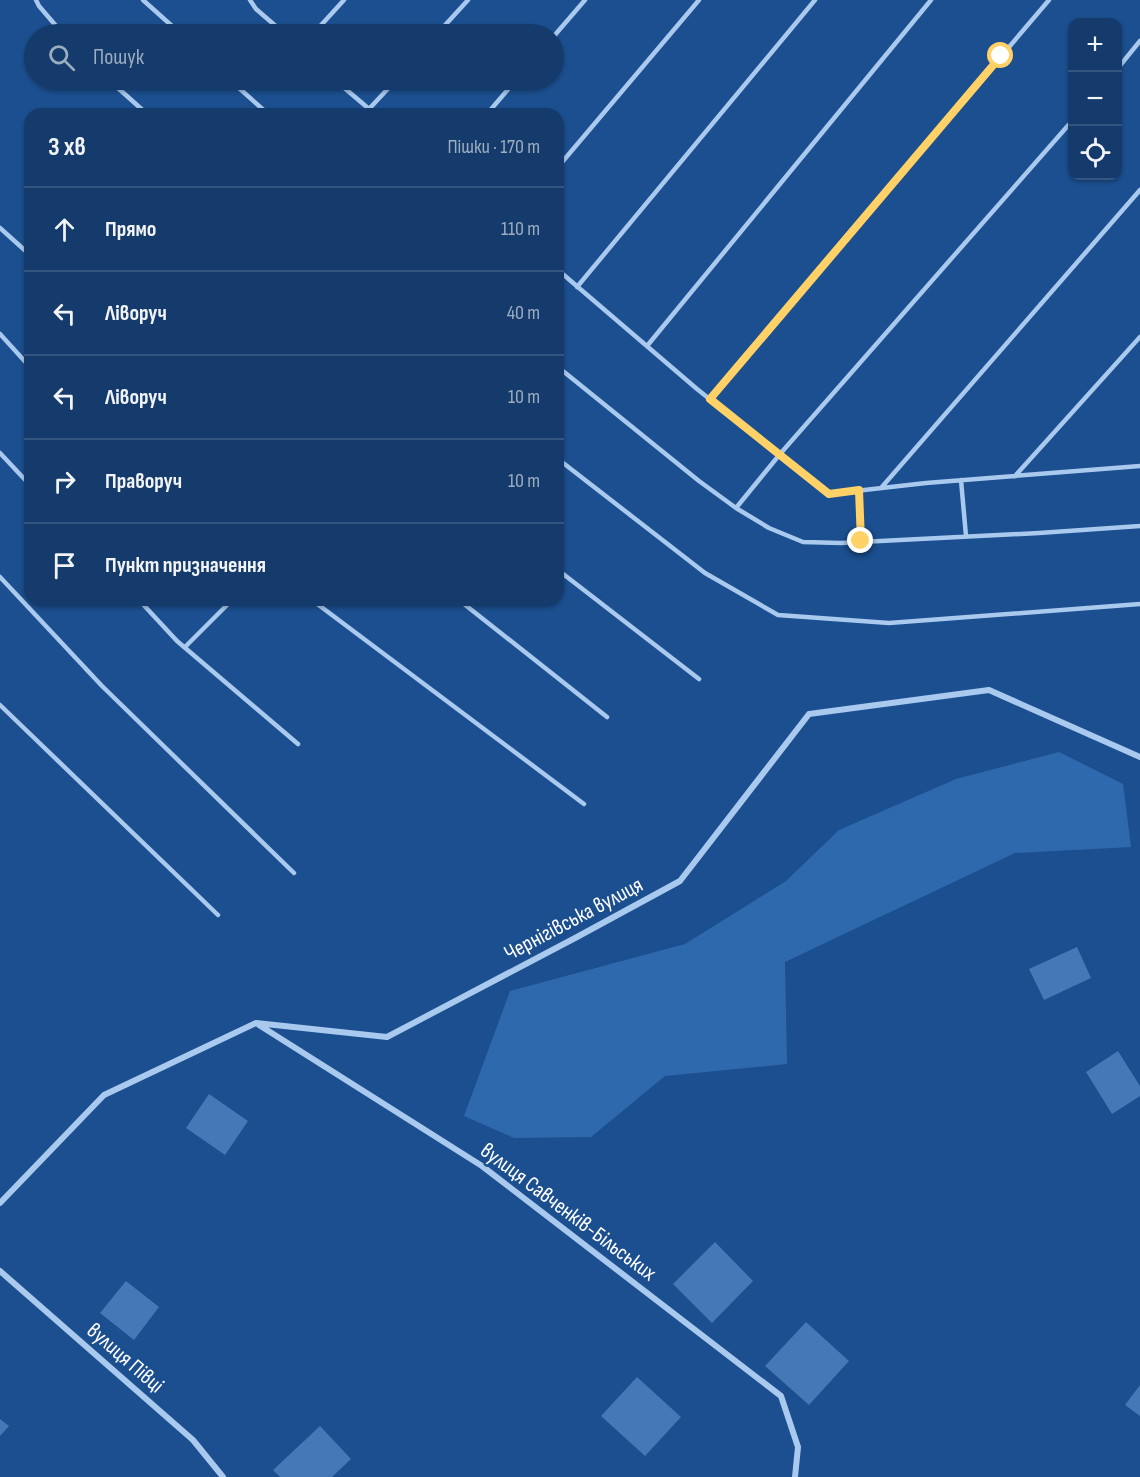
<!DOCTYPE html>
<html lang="uk">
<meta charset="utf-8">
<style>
:root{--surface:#143b6b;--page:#1d4271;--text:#f1f3f6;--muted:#9dadc1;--line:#33557e}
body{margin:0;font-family:"Sofia Sans Condensed",sans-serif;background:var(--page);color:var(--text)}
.controls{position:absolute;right:18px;top:18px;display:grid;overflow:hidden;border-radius:12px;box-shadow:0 2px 4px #0004}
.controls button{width:54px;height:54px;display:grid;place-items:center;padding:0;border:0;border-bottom:2px solid var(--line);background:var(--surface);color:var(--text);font:30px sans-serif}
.stop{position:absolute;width:18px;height:18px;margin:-14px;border:4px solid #ffd166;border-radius:50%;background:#fff}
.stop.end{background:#ffd166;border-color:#fff;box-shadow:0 2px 6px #0008}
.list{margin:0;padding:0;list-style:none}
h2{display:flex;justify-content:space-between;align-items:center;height:78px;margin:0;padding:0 24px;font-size:26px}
h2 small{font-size:20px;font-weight:400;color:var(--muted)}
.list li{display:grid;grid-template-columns:39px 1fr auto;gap:18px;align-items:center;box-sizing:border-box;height:84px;padding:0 24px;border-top:2px solid var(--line)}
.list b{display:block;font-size:22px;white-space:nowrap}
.list em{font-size:20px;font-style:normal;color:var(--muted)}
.icon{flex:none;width:33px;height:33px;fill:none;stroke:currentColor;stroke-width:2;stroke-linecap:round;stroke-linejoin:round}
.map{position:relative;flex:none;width:1140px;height:1477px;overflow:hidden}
.search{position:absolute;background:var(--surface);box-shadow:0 2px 4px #0004;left:24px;top:24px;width:540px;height:66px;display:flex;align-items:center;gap:15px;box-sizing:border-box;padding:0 21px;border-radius:33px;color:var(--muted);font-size:22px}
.panel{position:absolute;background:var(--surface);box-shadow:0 2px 4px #0004;left:24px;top:108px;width:540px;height:498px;border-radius:18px}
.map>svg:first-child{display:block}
</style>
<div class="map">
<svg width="1140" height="1477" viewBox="0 0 1140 1477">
<rect width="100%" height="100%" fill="#1b4f8f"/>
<!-- green -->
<path fill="#2e69ad" d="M 1059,752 L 1123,784 L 1131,847 L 1015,853 L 785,962 L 787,1064 L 665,1076 L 591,1137 L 514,1138 L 464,1116 L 510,991 L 685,944 L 786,881 L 839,830 L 956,779 Z"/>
<!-- building -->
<path fill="#4478b7" d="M 1077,947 L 1091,978 L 1044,1000 L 1029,969 Z
M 1118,1051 L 1140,1086 L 1140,1096 L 1112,1114 L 1086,1072 Z
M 209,1094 L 248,1121 L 225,1155 L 186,1128 Z
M 715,1242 L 753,1281 L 712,1323 L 673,1284 Z
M 126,1281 L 159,1307 L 134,1340 L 100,1313 Z
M 806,1322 L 849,1361 L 809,1405 L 765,1366 Z
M 637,1377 L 681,1417 L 645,1456 L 601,1416 Z
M 1140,1385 L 1140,1416 L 1125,1405 Z
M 0,1419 L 9,1426 L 0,1436 Z
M 320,1426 L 351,1459 L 332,1477 L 280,1477 L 273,1470 Z"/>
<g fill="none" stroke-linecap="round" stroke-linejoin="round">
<!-- service -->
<path stroke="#a9c9ee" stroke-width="4.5" d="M 36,0 L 39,6 L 63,34
M 143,0 L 181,34
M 250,0 L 256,9 L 285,34
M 313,34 L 344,0
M 437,34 L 468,0
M 554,36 L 585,0
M 1118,68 L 1140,41
M 109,80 L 147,114
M 230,80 L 268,114
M 335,80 L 375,114
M 369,109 L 396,80
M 487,114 L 516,80
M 558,167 L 699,0
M 0,228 L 30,255
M 558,270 L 697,389 L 829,494 L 926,483 L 1140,466
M 577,287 L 815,0
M 0,334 L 30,367
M 647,346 L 931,0
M 558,367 L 699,481 L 736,508 L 769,528 L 803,542 L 841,543 L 1039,533 L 1140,526
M 710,399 L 1049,0
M 0,453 L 30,485
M 558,459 L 705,573 L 778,615 L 889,623 L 1140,604
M 1015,476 L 1140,337
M 961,480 L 966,536
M 881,488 L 1140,190
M 859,490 L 861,541
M 736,508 L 780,454 L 1072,121
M 558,570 L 699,679
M 0,577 L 102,686 L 294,873
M 139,600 L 177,641 L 298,744
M 312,600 L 584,804
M 459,600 L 607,717
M 185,647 L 232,600
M 0,705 L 218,915"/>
<!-- minor -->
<path stroke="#a9c9ee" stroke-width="6" d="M 259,1025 L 482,1166 L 781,1396 L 798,1447 L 795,1477
M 0,1203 L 104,1095 L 256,1023 L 387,1037 L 577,937 L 680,881 L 809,714 L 989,690 L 1140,757
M 0,1271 L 193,1440 L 223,1477"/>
</g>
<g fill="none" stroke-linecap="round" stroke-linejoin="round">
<!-- route -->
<path stroke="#ffd166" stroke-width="8" d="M 861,541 L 859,490 L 829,494 L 710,399 L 1001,56"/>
</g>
<g text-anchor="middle" stroke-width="5" stroke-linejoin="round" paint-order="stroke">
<!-- street labels -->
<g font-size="22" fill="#fff" stroke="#1b4f8f">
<text transform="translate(573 918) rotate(-28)" y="8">Чернігівська вулиця</text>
<text transform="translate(569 1211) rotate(37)" y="8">вулиця Савченків-Більських</text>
<text transform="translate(126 1357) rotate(41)" y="8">вулиця Півці</text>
</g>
</g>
</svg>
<div class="controls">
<button>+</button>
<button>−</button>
<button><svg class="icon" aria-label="locate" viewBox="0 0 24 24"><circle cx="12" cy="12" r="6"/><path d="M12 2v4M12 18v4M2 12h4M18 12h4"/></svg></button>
</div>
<div class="stop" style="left:1001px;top:56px"></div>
<div class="stop end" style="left:861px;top:541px"></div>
<div class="search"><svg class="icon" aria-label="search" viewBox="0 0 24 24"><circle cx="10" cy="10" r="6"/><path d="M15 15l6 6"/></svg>Пошук</div>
<section class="panel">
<h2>3 хв<small>Пішки · 170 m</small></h2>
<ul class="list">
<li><svg class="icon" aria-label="ahead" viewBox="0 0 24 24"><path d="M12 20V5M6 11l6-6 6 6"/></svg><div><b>Прямо</b></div><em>110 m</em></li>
<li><svg class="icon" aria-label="left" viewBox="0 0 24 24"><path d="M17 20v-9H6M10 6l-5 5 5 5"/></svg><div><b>Ліворуч</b></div><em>40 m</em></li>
<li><svg class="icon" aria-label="left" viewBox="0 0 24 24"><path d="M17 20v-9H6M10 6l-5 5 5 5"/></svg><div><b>Ліворуч</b></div><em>10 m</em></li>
<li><svg class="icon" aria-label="right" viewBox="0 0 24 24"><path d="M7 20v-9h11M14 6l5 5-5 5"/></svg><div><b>Праворуч</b></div><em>10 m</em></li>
<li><svg class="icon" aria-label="arrive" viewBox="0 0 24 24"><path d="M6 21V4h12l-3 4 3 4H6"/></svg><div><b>Пункт призначення</b></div></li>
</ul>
</section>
</div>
